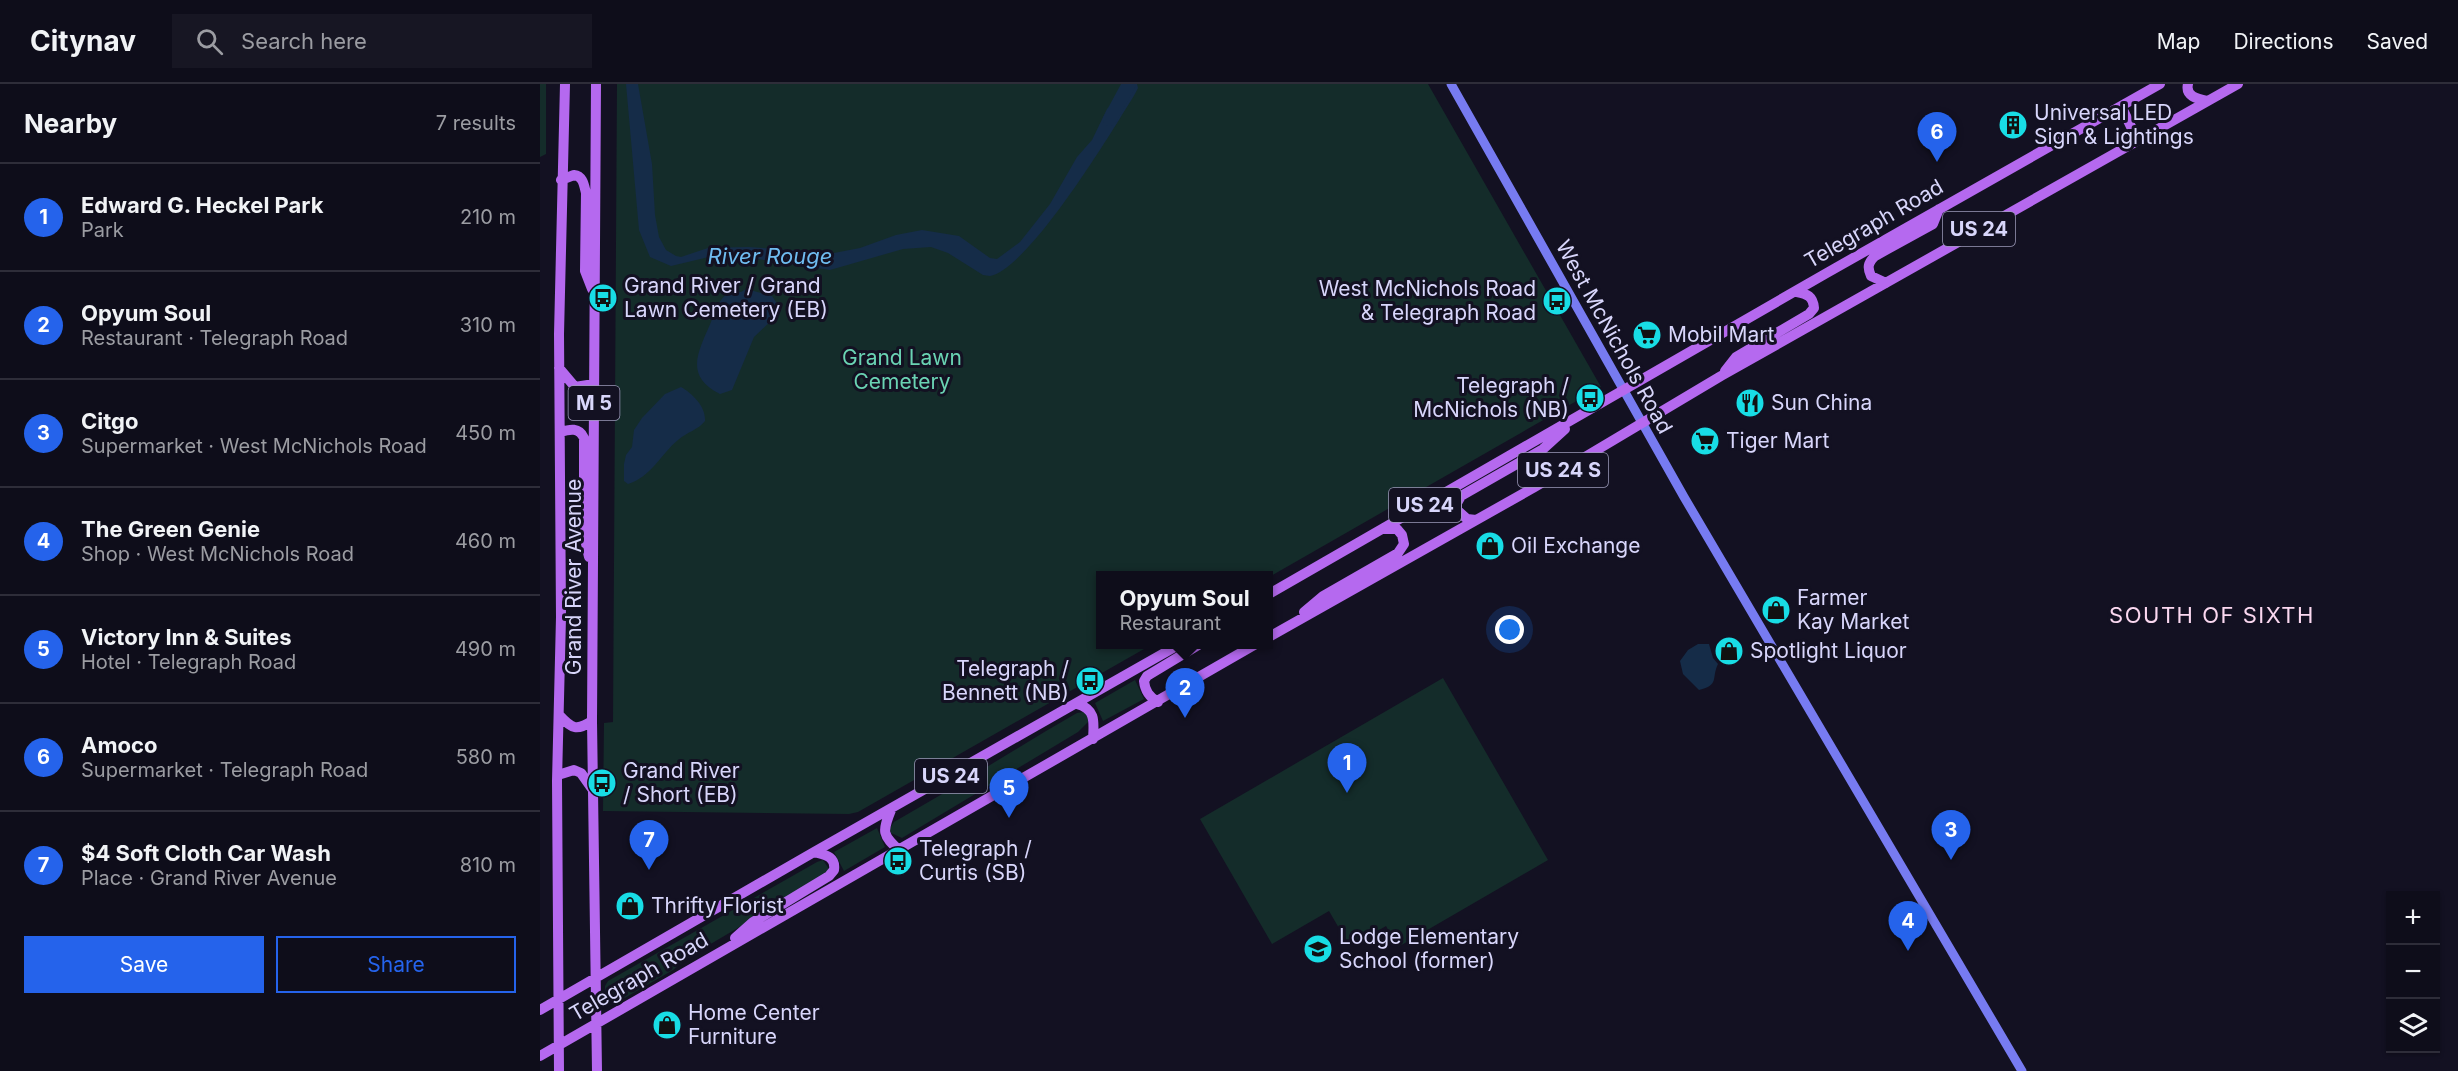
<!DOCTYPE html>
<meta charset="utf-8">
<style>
:root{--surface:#0e0d1a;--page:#171623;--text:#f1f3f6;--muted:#9b9ca2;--line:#2e2d39;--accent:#2563eb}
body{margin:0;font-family:Inter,sans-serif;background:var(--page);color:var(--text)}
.controls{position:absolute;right:18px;bottom:18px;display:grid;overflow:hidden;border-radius:0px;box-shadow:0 2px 4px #0004}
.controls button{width:54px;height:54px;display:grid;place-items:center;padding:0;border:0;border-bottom:2px solid var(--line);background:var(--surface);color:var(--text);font:30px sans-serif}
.you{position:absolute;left:970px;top:546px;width:21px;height:21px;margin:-15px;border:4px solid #fff;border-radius:50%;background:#1a73e8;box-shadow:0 0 0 9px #1a73e833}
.badge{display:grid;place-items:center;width:39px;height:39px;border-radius:50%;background:var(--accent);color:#fff;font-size:20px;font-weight:700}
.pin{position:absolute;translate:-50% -50px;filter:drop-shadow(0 2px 3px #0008)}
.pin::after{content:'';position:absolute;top:32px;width:21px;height:18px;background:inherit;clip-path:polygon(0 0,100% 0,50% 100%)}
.popup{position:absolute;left:556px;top:487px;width:177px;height:78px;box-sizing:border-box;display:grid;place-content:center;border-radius:0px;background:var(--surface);filter:drop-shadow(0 2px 4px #0005);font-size:20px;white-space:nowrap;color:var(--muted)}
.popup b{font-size:22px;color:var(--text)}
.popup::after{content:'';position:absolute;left:50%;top:100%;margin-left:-12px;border:12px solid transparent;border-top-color:var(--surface)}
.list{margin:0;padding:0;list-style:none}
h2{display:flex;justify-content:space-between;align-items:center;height:78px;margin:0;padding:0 24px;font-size:26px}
h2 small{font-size:20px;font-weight:400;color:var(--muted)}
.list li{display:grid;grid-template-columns:39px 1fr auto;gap:18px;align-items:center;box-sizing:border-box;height:108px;padding:0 24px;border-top:2px solid var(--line)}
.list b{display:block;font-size:22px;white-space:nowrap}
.list p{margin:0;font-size:20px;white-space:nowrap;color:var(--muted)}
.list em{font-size:20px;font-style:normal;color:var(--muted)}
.actions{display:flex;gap:12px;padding:18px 24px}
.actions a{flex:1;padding:14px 0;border:2px solid var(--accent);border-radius:0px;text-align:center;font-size:21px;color:var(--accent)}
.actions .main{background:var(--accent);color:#fff}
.icon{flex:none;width:33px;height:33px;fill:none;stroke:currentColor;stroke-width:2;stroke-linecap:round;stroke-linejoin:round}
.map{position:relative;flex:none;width:1918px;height:987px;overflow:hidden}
header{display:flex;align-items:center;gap:36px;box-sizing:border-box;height:84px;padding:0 30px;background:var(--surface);border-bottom:2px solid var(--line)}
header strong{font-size:28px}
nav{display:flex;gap:33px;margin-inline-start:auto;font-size:21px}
.search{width:420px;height:54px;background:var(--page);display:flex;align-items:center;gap:15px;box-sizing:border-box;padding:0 21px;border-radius:0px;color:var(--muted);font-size:22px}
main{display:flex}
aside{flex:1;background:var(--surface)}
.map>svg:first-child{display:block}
</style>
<header>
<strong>Citynav</strong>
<div class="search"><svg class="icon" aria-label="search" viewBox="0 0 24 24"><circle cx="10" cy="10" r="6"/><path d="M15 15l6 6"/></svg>Search here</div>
<nav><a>Map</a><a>Directions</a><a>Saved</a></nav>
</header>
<main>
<aside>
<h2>Nearby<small>7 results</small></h2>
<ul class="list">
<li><span class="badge">1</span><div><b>Edward G. Heckel Park</b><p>Park</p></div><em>210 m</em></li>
<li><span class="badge">2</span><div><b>Opyum Soul</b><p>Restaurant · Telegraph Road</p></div><em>310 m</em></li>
<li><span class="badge">3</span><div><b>Citgo</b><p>Supermarket · West McNichols Road</p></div><em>450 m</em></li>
<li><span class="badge">4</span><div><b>The Green Genie</b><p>Shop · West McNichols Road</p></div><em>460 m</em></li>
<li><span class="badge">5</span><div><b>Victory Inn &amp; Suites</b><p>Hotel · Telegraph Road</p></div><em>490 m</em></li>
<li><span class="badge">6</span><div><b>Amoco</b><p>Supermarket · Telegraph Road</p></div><em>580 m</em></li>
<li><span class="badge">7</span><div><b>$4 Soft Cloth Car Wash</b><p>Place · Grand River Avenue</p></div><em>810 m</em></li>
</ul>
<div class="actions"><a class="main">Save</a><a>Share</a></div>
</aside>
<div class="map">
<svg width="1918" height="987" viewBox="0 0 1918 987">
<rect width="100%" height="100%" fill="#131122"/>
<!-- green -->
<path fill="#142c2a" d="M 0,0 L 6,0 L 6,70 L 0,73 Z
M 77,0 L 888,0 L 1061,303 L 729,493 L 561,492 L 561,560 L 611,561 L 318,728 L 309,730 L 63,727 L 64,639 L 73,638 Z
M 903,594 L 1008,776 L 858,863 L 846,842 L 810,863 L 789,827 L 732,860 L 660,735 Z
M 595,596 L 604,615 L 563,637 L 555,619 Z
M 543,628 L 548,631 L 548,638 L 538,648 L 362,754 L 351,749 L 350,744 L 354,738 C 416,703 476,664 537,629 Z
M 337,744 L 345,763 L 304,787 L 294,768 Z
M 283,776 L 289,785 L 281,795 L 152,871 L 133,886 L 76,919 L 70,921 L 65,916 L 65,902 L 68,897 L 277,778 Z"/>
<!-- water -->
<path fill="#152c48" d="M 86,0 L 98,0 L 112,80 L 115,131 L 119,153 L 126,166 L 136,172 L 141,173 L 168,164 L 208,163 L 294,169 L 320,164 L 356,151 L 382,146 L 419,152 L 450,174 L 457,175 L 480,158 L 510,120 L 537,73 L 552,56 L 567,25 L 570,22 L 583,18 L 591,4 L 590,0 L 597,0 L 598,4 C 593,15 585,25 579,36 C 558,69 487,184 450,192 L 443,191 L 408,169 L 391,163 L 363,165 L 290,186 L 198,172 L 173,172 L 131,182 L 110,173 L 99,146 Z
M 206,205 L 232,212 L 238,221 L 232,236 L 214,253 L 192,306 L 180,310 C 143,291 159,267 171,238 C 176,225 178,215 191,207 L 201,208 Z
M 141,303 C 153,310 166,323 165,337 C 158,346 147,348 138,356 C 121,370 111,393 88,400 L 84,397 L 84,380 L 86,371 L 92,363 L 94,346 L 102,334 L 125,310 Z
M 1158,560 L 1169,560 L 1173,574 L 1178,580 C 1171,594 1180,601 1159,606 L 1143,590 L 1140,577 L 1148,566 Z"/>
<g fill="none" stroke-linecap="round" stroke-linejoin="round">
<!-- river -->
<path stroke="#152c48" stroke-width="14" d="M 570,35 L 589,0"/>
<!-- secondary -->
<path stroke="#777bf1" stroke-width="9" d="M 911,0 L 1144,413 L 1482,987"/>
<!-- primary -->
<path stroke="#b569ef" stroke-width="10" d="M 56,0 L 52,637 L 57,987
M 1648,0 C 1645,12 1657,15 1667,17
M 1574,26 L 1584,28 L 1594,49 L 1590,60
M 21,96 L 34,91 C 43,92 44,101 46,109 L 45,187 L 52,205
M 1346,199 L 1331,192 C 1327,183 1328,179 1335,172 L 1393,140 L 1399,125
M 19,284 L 35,303 L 54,300
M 1185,287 L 1196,273 L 1269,230 L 1274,224 C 1273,212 1267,210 1257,208
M 20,348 C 30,345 39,343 44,354 L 44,451 L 49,473
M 936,436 L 927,435 L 917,426 L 917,419 L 921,412 L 1003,365 L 1025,345
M 729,510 L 1285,190 L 1620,0
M 764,528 L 783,512 L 858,469 L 864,460 L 862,451 L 857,445 L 844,445
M 729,553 L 993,404 L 1181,292 L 1698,0
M 618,618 C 609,613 605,607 604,597 L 607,592 L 660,560
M 537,620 C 556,625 554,638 553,655
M 20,632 C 32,645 37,647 52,637
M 18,691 L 34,686 L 41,689 L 53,706
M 351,726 C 342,748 342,751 360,767
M 195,854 L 213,838 L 289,792 L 294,786 C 296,772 285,771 274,768
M 0,926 L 274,768 L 640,560
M 0,972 L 716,560
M 19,987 L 17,697 L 21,533 L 19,250 L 25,0"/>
</g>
<!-- icons -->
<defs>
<g id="building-disc" transform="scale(1.5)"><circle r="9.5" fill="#18dde5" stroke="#131122"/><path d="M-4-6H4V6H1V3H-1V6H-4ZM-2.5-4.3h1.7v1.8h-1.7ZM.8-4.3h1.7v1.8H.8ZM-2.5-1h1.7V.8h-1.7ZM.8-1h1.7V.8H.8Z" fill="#111"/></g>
<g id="bus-disc" transform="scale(1.5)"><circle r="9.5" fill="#18dde5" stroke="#131122"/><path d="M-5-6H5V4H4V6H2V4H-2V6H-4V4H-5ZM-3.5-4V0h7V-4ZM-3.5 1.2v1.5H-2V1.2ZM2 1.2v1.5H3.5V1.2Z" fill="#111"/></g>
<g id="supermarket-disc" transform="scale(1.5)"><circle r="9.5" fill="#18dde5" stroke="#131122"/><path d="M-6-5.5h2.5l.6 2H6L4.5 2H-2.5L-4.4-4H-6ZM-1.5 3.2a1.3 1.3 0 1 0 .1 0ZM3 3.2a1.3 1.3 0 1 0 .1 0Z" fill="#111"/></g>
<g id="restaurant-disc" transform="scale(1.5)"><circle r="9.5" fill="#18dde5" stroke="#131122"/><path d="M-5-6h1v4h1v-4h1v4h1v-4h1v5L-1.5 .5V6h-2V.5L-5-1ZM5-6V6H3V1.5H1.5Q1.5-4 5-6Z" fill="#111"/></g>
<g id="shop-disc" transform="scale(1.5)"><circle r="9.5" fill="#18dde5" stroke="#131122"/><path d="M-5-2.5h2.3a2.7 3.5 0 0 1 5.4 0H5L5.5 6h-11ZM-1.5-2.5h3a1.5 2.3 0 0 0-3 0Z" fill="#111"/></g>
<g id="school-disc" transform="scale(1.5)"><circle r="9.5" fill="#18dde5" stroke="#131122"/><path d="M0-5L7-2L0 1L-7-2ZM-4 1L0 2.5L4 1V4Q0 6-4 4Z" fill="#111"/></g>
</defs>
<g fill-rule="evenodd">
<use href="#building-disc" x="1473" y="41"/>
<use href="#bus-disc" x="63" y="214"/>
<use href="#bus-disc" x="1017" y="217"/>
<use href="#supermarket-disc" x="1107" y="251"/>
<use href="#bus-disc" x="1050" y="314"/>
<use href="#restaurant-disc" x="1210" y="319"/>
<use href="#supermarket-disc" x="1165" y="357"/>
<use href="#shop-disc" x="950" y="462"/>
<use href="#shop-disc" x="1236" y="526"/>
<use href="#shop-disc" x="1189" y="567"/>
<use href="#bus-disc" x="550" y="597"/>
<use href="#bus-disc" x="62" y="699"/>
<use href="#bus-disc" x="358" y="777"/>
<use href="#shop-disc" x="90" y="822"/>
<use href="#school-disc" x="778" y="865"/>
<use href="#shop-disc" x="127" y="941"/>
</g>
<g text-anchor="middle" stroke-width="6" stroke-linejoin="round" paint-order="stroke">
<!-- shield labels -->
<g fill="#131122" stroke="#9d9bba" stroke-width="1.5">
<rect x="1403" y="128" width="72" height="34" rx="4.5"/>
<rect x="28.5" y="302" width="51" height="34" rx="4.5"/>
<rect x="978" y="369" width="90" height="34" rx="4.5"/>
<rect x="849" y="404" width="72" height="34" rx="4.5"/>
<rect x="375" y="675" width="72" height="34" rx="4.5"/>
</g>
<g font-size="20" font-weight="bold" fill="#d8d6fb">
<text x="1439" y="152">US 24</text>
<text x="54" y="326">M 5</text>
<text x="1023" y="393">US 24 S</text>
<text x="885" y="428">US 24</text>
<text x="411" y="699">US 24</text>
</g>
<!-- poi labels -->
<g font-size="21" fill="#d8d6fb" stroke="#131122" text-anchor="start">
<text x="1494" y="36">Universal LED<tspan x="1494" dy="24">Sign &amp; Lightings</tspan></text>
<text x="84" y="209">Grand River / Grand<tspan x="84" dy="24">Lawn Cemetery (EB)</tspan></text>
<text x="996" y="212" text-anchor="end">West McNichols Road<tspan x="996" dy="24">&amp; Telegraph Road</tspan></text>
<text x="1128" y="258">Mobil Mart</text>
<text x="1029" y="309" text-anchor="end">Telegraph /<tspan x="1029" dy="24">McNichols (NB)</tspan></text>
<text x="1231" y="326">Sun China</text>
<text x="1186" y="364">Tiger Mart</text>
<text x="971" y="469">Oil Exchange</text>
<text x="1257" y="521">Farmer<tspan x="1257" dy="24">Kay Market</tspan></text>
<text x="1210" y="574">Spotlight Liquor</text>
<text x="529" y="592" text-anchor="end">Telegraph /<tspan x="529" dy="24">Bennett (NB)</tspan></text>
<text x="83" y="694">Grand River<tspan x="83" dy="24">/ Short (EB)</tspan></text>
<text x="379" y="772">Telegraph /<tspan x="379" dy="24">Curtis (SB)</tspan></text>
<text x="111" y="829">Thrifty Florist</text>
<text x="799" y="860">Lodge Elementary<tspan x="799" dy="24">School (former)</tspan></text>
<text x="148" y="936">Home Center<tspan x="148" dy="24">Furniture</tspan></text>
</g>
<!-- street labels -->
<g font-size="21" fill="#d8d6fb" stroke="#131122">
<text transform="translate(1334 140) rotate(-30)" y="7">Telegraph Road</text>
<text transform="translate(1074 253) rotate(61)" y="7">West McNichols Road</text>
<text transform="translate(34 493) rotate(-90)" y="7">Grand River Avenue</text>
<text transform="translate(99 893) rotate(-30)" y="7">Telegraph Road</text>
</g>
<!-- park labels -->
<g font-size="21" fill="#6ad3b3" stroke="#131122">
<text x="362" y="281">Grand Lawn<tspan x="362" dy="24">Cemetery</tspan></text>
</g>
<!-- water labels -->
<g font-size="22" font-style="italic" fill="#6fbcf0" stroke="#131122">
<text x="230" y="180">River Rouge</text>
</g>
<!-- neighbourhood labels -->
<g font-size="22" letter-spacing="1.5" fill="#fbd8f0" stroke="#131122">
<text x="1672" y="539">SOUTH OF SIXTH</text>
</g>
</g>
</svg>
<div class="controls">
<button>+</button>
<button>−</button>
<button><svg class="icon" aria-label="layers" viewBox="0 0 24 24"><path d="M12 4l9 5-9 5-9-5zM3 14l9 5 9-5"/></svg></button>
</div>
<div class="you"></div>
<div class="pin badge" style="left:807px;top:709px">1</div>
<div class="pin badge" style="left:645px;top:634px">2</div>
<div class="popup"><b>Opyum Soul</b>Restaurant</div>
<div class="pin badge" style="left:1411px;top:776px">3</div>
<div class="pin badge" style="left:1368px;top:867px">4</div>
<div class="pin badge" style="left:469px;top:734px">5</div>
<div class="pin badge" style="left:1397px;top:78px">6</div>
<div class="pin badge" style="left:109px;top:786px">7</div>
</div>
</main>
